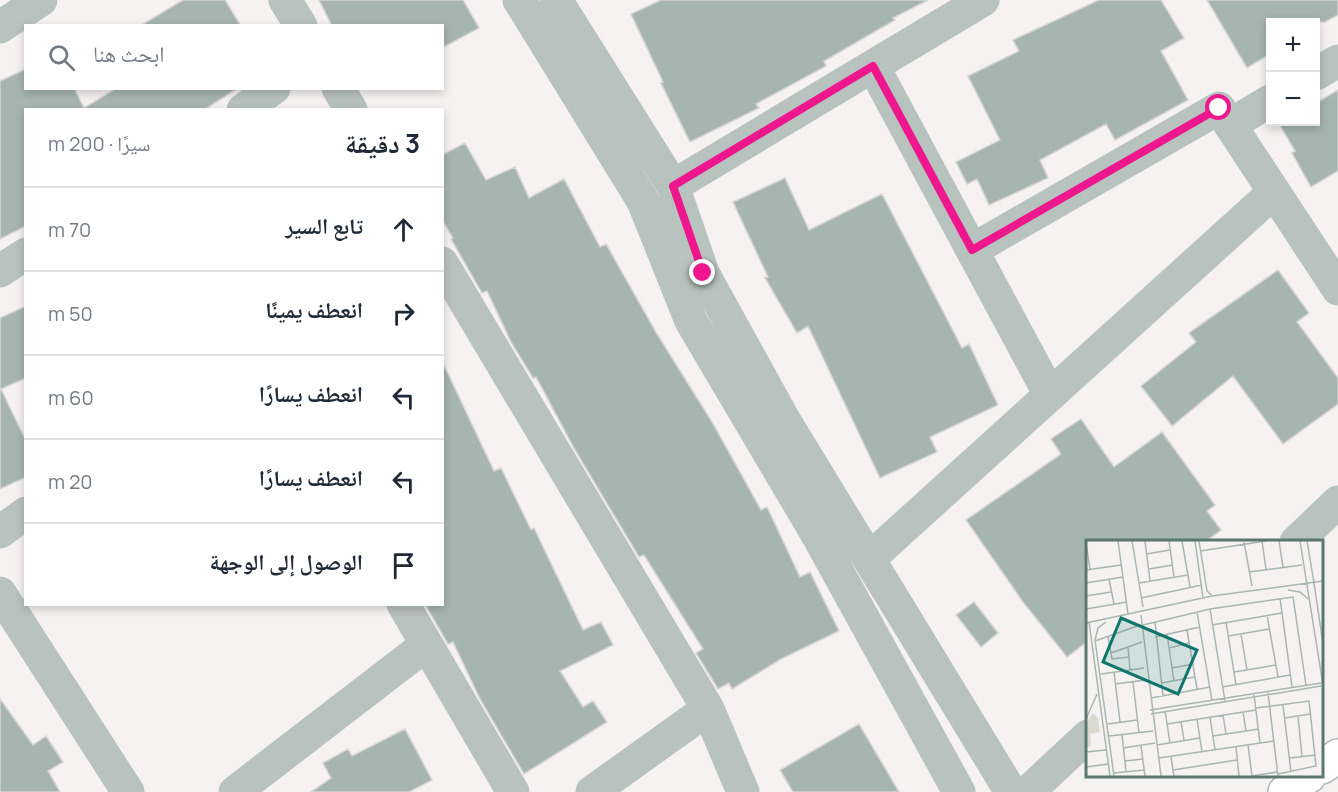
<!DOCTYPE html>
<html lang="ar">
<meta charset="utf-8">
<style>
:root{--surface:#fff;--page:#f2f2f3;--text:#1f2937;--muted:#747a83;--line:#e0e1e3}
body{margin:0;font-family:Manrope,"Noto Naskh Arabic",sans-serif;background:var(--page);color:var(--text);direction:rtl}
.controls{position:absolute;right:18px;top:18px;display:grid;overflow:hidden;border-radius:0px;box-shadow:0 3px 9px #0003}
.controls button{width:54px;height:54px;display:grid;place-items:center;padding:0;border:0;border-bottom:2px solid var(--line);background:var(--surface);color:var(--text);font:30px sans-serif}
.stop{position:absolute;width:18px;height:18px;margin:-14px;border:4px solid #ef178e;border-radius:50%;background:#fff}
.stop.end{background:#ef178e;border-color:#fff;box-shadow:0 2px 6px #0008}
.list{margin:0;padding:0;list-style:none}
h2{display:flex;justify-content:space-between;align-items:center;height:78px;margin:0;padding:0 24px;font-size:26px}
h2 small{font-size:20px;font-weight:400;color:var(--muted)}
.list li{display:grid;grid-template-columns:39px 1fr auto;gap:18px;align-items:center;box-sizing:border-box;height:84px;padding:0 24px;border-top:2px solid var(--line)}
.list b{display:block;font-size:22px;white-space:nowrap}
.list em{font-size:20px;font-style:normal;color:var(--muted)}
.icon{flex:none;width:33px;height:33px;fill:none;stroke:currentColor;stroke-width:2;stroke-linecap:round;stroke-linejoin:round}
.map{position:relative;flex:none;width:1338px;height:792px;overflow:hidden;direction:ltr}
.search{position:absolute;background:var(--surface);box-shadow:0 3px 9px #0003;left:24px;top:24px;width:420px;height:66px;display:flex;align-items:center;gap:15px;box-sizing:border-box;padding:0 21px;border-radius:0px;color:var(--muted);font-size:22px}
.panel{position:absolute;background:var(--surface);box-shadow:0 3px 9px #0003;left:24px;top:108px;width:420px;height:498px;border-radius:0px;direction:rtl}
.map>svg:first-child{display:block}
</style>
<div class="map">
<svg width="1338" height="792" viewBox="0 0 1338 792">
<rect width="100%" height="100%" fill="#f5f2f1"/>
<!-- building -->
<path fill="#a6b5b0" stroke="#d6d4d4" stroke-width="1.5" d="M 183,0 L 225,0 L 241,26 L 140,26 Z
M 319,0 L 463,0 L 479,28 L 442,48 L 442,26 L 332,26 Z
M 661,0 L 928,0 L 893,18 L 895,20 L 824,61 L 826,66 L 756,104 L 759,108 L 690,142 L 661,83 L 663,82 L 631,14 Z
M 1099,0 L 1161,0 L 1184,38 L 1161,51 L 1188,100 L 1115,140 L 1106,124 L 1040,160 L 1048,178 L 989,205 L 977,179 L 967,184 L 956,162 L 1000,140 L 968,76 L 1019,51 L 1013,40 Z
M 1207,0 L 1338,0 L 1338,15 L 1325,22 L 1270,22 L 1270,54 L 1247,68 Z
M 26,69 L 26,88 L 74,88 L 84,108 L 117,88 L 238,88 L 204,110 L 26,110 L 26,226 L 0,239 L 0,81 Z
M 1338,90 L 1338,171 L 1311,187 L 1292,153 L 1295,151 L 1278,122 L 1316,122 L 1316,103 Z
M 465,143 L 486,180 L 515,167 L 529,198 L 564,179 L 600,247 L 606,244 L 657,334 L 712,422 L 761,510 L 767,507 L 800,577 L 810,572 L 839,631 L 781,659 L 732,689 L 729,683 L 718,689 L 696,653 L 703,649 L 644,555 L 639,557 L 575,450 L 536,377 L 533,378 L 511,342 L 487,291 L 482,293 L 451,239 L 453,238 L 442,220 L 442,155 Z
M 785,178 L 809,230 L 882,194 L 962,348 L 969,344 L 998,405 L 930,437 L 937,452 L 880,478 L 808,326 L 797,333 L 765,278 L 768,277 L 733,202 Z
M 1278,270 L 1309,313 L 1297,322 L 1338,378 L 1338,404 L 1283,444 L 1233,376 L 1172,426 L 1141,386 L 1196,342 L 1189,333 Z
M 26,306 L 26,378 L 1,389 L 26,441 L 26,477 L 0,489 L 0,318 Z
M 442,361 L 494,471 L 501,468 L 531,530 L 534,528 L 583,630 L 601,622 L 613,645 L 560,671 L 583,707 L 593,701 L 607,722 L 524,774 L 480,699 L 453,642 L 448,644 L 425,604 L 442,604 Z
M 1081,419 L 1114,467 L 1162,432 L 1215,505 L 1207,511 L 1221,530 L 1205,542 L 1088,542 L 1088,641 L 1067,657 L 1023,602 L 966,520 L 1061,454 L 1051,439 Z
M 974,602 L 998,633 L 981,647 L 956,615 Z
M 0,699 L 33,745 L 46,736 L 63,762 L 48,771 L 60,792 L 0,792 Z
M 859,724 L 899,792 L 793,792 L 780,770 Z
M 405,729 L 432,780 L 409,792 L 311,792 L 331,778 L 323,763 L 348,749 L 352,756 Z"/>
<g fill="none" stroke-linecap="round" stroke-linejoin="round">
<!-- major casing -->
<g stroke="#acb7b3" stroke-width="36">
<path id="major" d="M 1322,767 L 1338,756
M 1285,792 L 1309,776"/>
</g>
<!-- minor -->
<path stroke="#b8c2bf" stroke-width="33" d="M 285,0 L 301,26
M 519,0 L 643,201 L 691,321 L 818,536 L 959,792
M 556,0 L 673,186 L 703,273 L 783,418 L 1011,792
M 0,27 L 41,0
M 873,66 L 1050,395
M 1316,74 L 1338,61
M 338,88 L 351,110
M 243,110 L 274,88
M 1230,125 L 1270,101
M 673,186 L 983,0
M 972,250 L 1219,108 L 1338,289
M 442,263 L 708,709 L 743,792
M 0,271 L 26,254
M 0,532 L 26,513
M 1296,542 L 1338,502
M 869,559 L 1274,192
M 0,593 L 128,792
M 403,604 L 513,792
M 235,792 L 426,645
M 592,792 L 708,709
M 1028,792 L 1088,736"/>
<!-- major -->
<use href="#major" stroke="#fff" stroke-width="33"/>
</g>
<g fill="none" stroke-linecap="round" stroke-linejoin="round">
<!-- route -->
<path stroke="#ef178e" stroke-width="8" d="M 703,273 L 673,186 L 873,66 L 972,250 L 1219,108"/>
</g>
<!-- overview -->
<g transform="translate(1086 540)">
<rect width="237" height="237" fill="#f5f2f1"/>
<path d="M 7,173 L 12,178 L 14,192 L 4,194 L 5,206 L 0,208 L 0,183 Z" fill="#dad9d0"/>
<path fill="none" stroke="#a9b6b1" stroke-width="1.5" d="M 32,1 L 42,74M 46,1 L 57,67M 59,1 L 64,41M 83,1 L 88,37M 96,1 L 104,47M 109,1 L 117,58M 113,1 L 121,51 L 126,56M 176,1 L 180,29M 193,1 L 197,27M 214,1 L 237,145M 221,1 L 228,43M 158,2 L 166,46M 0,3 L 4,29M 114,11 L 180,1M 60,14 L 84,10M 63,29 L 87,25M 0,30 L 35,25M 163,32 L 216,25M 23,39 L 28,64M 0,43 L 37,37M 53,43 L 102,35M 228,43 L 237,104M 202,50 L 214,52 L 222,59M 0,56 L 25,52M 55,58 L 116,45M 194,58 L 206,147M 0,69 L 41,62M 124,69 L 139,161M 111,72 L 126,161M 55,75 L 75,236M 181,75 L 192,137M 3,82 L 24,236M 69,82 L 77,156M 140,82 L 150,145M 0,83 L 126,56 L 237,41M 57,85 L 124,69 L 207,57 L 220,145M 126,85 L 196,73M 101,90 L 111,149M 81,94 L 88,141M 155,94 L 161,130M 22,96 L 26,119 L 43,117M 143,96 L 183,89M 69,97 L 114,87M 9,100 L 28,236M 9,100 L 12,88 L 20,82M 9,101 L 54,85M 42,107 L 44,130M 83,108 L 103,103M 25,113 L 56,102M 86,128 L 107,124M 28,132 L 34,182M 148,132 L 190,125M 15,134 L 58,128M 47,142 L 53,193M 75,143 L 109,137M 29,144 L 60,140M 136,147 L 204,135M 182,153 L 192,236M 168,155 L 174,203M 65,158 L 124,147M 197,165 L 205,232M 170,168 L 223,161 L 230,226 L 192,234M 64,170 L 235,143M 79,171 L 84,203M 157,172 L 160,191M 65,174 L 235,146M 137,175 L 140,194M 212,176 L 216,217M 124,177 L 129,210M 199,178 L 224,174M 0,179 L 11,154M 111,179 L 116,212M 95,182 L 98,200M 22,184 L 51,180M 81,184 L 170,170M 36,195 L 40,231M 23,196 L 67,191M 127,196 L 173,189M 71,205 L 114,198M 162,205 L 166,236 L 191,232M 55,206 L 59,236M 150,207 L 153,236M 37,208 L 69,203M 0,212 L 20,210M 85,217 L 88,236M 73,218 L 188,201M 204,218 L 230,215M 39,221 L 57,219M 0,227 L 22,224M 87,230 L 151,220M 28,233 L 58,230"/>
<path fill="#0f766e" fill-opacity="0.15" stroke="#0f766e" stroke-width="3" d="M 35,78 L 111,110 L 92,154 L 17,122 Z"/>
<rect width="237" height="237" fill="none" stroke="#5a786f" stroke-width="3"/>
</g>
</svg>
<div class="controls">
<button>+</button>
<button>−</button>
</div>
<div class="stop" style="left:1219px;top:108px"></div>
<div class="stop end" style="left:703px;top:273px"></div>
<div class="search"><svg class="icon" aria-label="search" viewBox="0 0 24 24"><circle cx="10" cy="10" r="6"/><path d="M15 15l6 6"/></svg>ابحث هنا</div>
<section class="panel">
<h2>3 دقيقة<small>سيرًا · 200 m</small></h2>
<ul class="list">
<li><svg class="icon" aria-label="ahead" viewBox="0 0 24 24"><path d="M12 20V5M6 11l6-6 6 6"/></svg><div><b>تابع السير</b></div><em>70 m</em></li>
<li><svg class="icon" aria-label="right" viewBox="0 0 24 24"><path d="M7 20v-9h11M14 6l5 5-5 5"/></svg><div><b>انعطف يمينًا</b></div><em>50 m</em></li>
<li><svg class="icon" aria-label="left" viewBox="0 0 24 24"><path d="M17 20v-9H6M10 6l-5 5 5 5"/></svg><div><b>انعطف يسارًا</b></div><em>60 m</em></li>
<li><svg class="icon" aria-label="left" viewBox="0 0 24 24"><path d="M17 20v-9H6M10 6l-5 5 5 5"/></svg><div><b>انعطف يسارًا</b></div><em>20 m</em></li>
<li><svg class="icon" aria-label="arrive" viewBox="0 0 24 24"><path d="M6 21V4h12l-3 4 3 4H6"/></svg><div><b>الوصول إلى الوجهة</b></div></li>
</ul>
</section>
</div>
